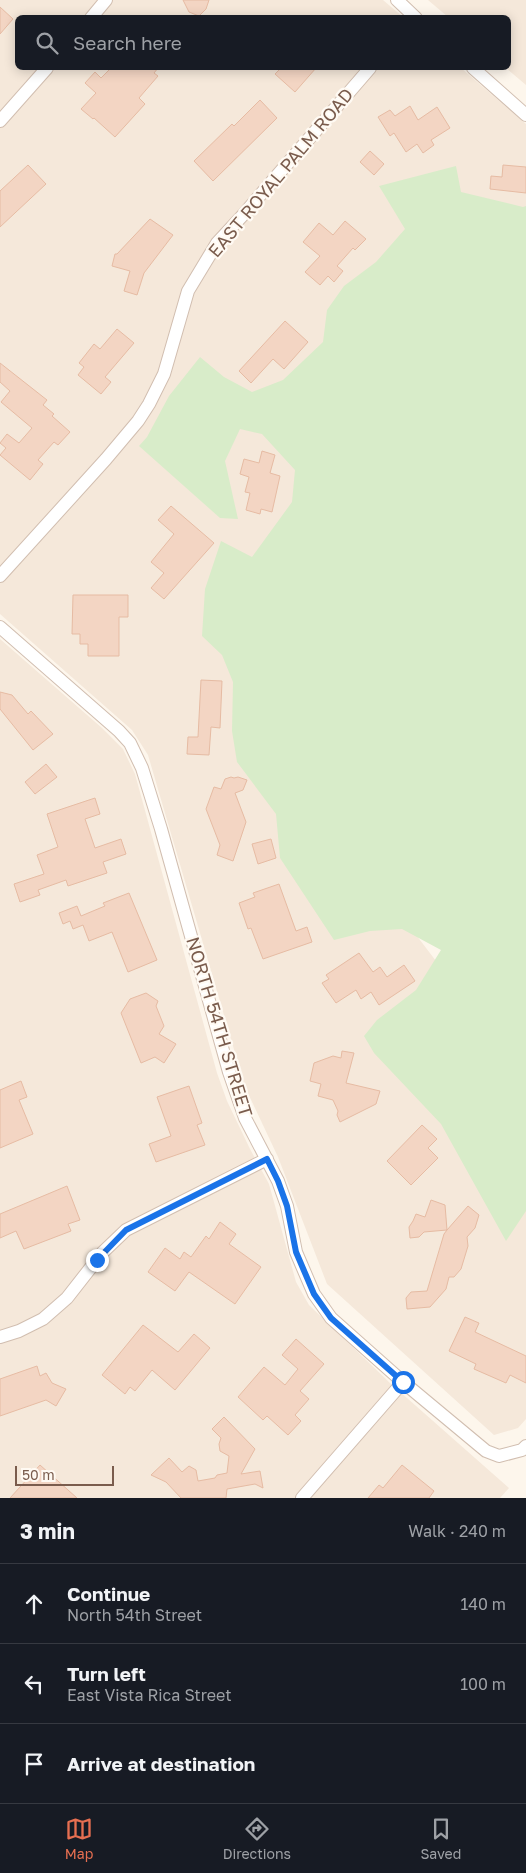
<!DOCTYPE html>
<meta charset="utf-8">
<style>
:root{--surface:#171b24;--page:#20242c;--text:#f1f3f6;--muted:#9ea1a6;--line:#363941;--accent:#e76f51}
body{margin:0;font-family:"Golos Text",sans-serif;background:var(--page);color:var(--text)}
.scale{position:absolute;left:15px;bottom:12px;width:99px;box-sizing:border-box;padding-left:5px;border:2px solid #7a5c4d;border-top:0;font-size:14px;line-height:18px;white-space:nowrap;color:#7a5c4d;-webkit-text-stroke:4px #fffaf3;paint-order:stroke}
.stop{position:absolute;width:15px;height:15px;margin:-11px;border:4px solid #1a73e8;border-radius:50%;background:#fff}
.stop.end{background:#1a73e8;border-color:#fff;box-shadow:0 1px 5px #0008}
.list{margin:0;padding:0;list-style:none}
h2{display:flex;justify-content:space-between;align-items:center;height:65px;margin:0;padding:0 20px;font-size:21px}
h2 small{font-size:16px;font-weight:400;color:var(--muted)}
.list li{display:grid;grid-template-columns:32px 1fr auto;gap:15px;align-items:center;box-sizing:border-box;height:80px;padding:0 20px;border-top:1px solid var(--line)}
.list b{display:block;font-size:19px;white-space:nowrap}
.list p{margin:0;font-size:16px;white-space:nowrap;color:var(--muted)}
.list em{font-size:16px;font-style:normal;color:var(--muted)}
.icon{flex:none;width:28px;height:28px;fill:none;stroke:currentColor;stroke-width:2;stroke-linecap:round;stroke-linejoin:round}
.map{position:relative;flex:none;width:526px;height:1498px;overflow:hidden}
.search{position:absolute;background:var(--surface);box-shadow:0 2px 12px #0003;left:15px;right:15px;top:15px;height:55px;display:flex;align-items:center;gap:12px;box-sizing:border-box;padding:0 18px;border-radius:8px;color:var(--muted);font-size:19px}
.sheet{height:305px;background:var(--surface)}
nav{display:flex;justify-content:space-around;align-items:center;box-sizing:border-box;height:70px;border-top:1px solid var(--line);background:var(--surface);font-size:14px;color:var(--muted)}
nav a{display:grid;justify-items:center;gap:2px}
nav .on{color:var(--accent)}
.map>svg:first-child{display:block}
</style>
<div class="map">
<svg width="526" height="1498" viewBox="0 0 526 1498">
<rect width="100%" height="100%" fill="#fdf6ec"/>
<!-- residential -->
<path fill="#f5e8da" d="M 0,0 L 383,0 L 403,17 L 18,18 L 18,68 L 461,68 L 526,124 L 526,229 L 391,902 L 452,982 L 526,1200 L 526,1419 L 518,1428 L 494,1435 L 327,1284 L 278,1157 L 245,1087 L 148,755 L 132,730 L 0,614 Z
M 428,0 L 526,0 L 526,85 L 506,68 L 508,68 L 508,18 L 448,17 Z
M 0,639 L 102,728 L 123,749 L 135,774 L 217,1073 L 227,1101 L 250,1149 L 269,1184 L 296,1282 L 309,1305 L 390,1383 L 509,1488 L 500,1498 L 0,1498 Z"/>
<!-- green -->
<path fill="#d8ecc9" d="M 456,166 L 461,192 L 523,207 L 526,206 L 526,1211 L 506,1241 L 441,1124 L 374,1053 L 364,1036 L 377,1020 L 416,990 L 441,950 L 402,929 L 370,931 L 334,940 L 280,858 L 276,814 L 237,762 L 232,731 L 233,682 L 222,655 L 202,636 L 205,589 L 221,541 L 252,557 L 292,502 L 295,470 L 262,434 L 240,429 L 225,461 L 238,519 L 220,518 L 139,446 L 147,437 L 169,396 L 200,357 L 224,377 L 252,392 L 283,380 L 323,342 L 327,310 L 344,286 L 376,262 L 405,229 L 379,186 Z"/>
<!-- building -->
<path fill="#f3d5c3" stroke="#e6bba3" d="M 183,0 L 209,0 L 206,9 L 199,16 L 189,12 Z
M 0,7 L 13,19 L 0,34 Z
M 111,68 L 158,68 L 154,73 L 158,76 L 139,98 L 145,104 L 115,137 L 94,118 L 93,119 L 81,109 L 96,93 L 85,83 L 95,72 L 101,78 Z
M 281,68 L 316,68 L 295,92 L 275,74 Z
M 260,100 L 277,118 L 213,181 L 194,161 L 232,124 L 234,126 Z
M 410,106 L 418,120 L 437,107 L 450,128 L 431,140 L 434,145 L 423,153 L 417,144 L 406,152 L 394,133 L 390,136 L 378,117 L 390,110 L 395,116 Z
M 370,151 L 384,164 L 374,175 L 360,162 Z
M 28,165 L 46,184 L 0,227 L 0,191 Z
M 503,165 L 526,167 L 526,193 L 490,189 L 491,176 L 502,177 Z
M 150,219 L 173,235 L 144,273 L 137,295 L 124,291 L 130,271 L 112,266 L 115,254 L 117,254 Z
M 345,221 L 366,239 L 355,250 L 353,248 L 337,266 L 343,271 L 334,282 L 328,276 L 320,285 L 305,272 L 320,256 L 303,242 L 319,223 L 333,235 Z
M 285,321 L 308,342 L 284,369 L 273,359 L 251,383 L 239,371 Z
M 117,329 L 134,343 L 105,377 L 111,382 L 101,394 L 78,375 L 84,367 L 79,363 L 94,344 L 100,349 Z
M 0,363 L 47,400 L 43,405 L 54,414 L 52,416 L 70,432 L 58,445 L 54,442 L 38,460 L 43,464 L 30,480 L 0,455 L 6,448 L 0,443 L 7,434 L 19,443 L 32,428 L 1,402 L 10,391 L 0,382 Z
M 262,451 L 275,455 L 270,473 L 280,476 L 272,512 L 261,509 L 260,514 L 246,510 L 250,493 L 245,492 L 249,477 L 240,474 L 244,459 L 259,463 Z
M 171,506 L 214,543 L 164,599 L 151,588 L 164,573 L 151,562 L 174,534 L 158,520 Z
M 73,595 L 128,595 L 128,617 L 119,617 L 119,656 L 88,656 L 88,644 L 80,644 L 80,634 L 72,634 Z
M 201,680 L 222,681 L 220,728 L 211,727 L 209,755 L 187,754 L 188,737 L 198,737 Z
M 0,692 L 12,695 L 28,714 L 31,711 L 53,734 L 33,750 L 0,709 Z
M 46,764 L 57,777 L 35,794 L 25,782 Z
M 231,777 L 234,778 L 238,777 L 247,780 L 243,790 L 235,793 L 246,822 L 233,861 L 217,855 L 220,845 L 206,809 L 214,787 L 221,789 L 225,779 Z
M 95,798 L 100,814 L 85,819 L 95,848 L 121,839 L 126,854 L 103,862 L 107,873 L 68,886 L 66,880 L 38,890 L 40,895 L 20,902 L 14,884 L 44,874 L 37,855 L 58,847 L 47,814 Z
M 271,839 L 276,858 L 258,864 L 252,844 Z
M 279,884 L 296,931 L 307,927 L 312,942 L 263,959 L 251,928 L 248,929 L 239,903 L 255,897 L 253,893 Z
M 129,893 L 157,960 L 128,972 L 112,932 L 89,941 L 83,925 L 73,929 L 70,921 L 63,924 L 59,913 L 77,906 L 81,916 L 105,906 L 103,903 Z
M 359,953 L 373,972 L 380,967 L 387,977 L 404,965 L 415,981 L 379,1005 L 371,992 L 361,999 L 356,990 L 336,1003 L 322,983 L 329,979 L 326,975 Z
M 146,993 L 158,1001 L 156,1006 L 164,1026 L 159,1034 L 176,1044 L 164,1063 L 155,1057 L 141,1063 L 121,1013 L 130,999 Z
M 342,1051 L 354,1053 L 346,1083 L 380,1091 L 376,1104 L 340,1122 L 337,1115 L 338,1111 L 333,1100 L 318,1096 L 321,1084 L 310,1081 L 314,1063 L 333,1056 L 341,1058 Z
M 21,1081 L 27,1097 L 19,1100 L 33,1134 L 0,1148 L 0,1090 Z
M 189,1086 L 202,1123 L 197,1125 L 205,1145 L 156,1162 L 149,1144 L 171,1136 L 157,1097 Z
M 422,1125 L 437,1139 L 428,1148 L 438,1158 L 411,1185 L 387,1161 Z
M 67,1186 L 80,1220 L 68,1224 L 71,1231 L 24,1249 L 16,1231 L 0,1238 L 0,1214 Z
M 431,1200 L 445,1205 L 447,1230 L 468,1206 L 479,1215 L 475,1228 L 467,1237 L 468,1246 L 461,1269 L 454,1277 L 449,1277 L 446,1289 L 430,1307 L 407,1309 L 406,1298 L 411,1292 L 427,1291 L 444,1234 L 447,1230 L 424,1232 L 419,1237 L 410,1238 L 409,1227 L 413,1221 L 416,1214 L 425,1217 Z
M 220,1222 L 236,1234 L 229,1244 L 261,1267 L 235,1304 L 189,1272 L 175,1291 L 148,1272 L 165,1248 L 180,1259 L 184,1252 L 191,1257 L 206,1236 L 209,1239 Z
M 465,1317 L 479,1323 L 475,1332 L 526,1356 L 526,1383 L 510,1375 L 506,1383 L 474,1369 L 476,1364 L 449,1351 Z
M 143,1325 L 178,1352 L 194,1334 L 210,1348 L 175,1390 L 152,1370 L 135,1391 L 130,1387 L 125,1394 L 102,1375 Z
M 296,1339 L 324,1364 L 300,1391 L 309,1399 L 295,1415 L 301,1421 L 288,1435 L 267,1416 L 263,1420 L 238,1397 L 264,1367 L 285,1385 L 298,1369 L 282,1355 Z
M 37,1366 L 40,1376 L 46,1373 L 52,1383 L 66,1389 L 56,1406 L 46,1400 L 0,1416 L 0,1379 Z
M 224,1417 L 255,1449 L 241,1474 L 260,1471 L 263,1488 L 255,1484 L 227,1489 L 226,1498 L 181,1498 L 166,1482 L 151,1475 L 169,1458 L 182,1472 L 189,1466 L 196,1470 L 198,1481 L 215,1478 L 217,1475 L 227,1473 L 229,1456 L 220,1451 L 219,1444 L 221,1438 L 212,1429 Z
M 40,1465 L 77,1498 L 10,1498 Z
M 402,1465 L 434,1491 L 429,1498 L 368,1498 L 379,1485 L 383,1488 Z"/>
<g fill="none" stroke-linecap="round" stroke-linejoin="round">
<!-- minor casing -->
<g stroke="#d1beb0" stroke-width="14">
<path id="minor" d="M 397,0 L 416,18
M 91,18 L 106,0
M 473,68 L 526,115
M 0,121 L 47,68
M 0,576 L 106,459 L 138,421 L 149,404 L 164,374 L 188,291 L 217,243 L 243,215 L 370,68
M 0,627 L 119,731 L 130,743 L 142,768 L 161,829 L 229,1072 L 245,1118 L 278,1181 L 287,1206 L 296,1252 L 314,1294 L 331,1318 L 403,1382 L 486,1451 L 499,1456 L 522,1450 L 526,1446
M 0,1337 L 19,1331 L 43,1319 L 67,1298 L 103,1252 L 126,1230 L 267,1159
M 302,1498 L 403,1382"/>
</g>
<!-- minor -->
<use href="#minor" stroke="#fff" stroke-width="12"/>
</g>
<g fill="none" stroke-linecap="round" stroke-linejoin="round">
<!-- route -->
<path stroke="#1a73e8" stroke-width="6" d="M 97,1260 L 126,1230 L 267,1159 L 278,1181 L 287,1206 L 296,1252 L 314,1294 L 331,1318 L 403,1382"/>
</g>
<g text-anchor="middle" stroke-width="4.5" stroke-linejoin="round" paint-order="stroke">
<!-- street labels -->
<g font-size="18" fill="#7a5c4d" stroke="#fffaf3">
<text transform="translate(281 173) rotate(-50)" y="6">EAST ROYAL PALM ROAD</text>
<text transform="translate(219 1027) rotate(73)" y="6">NORTH 54TH STREET</text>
</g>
</g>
</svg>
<div class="scale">50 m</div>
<div class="stop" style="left:403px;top:1382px"></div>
<div class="stop end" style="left:97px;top:1260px"></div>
<div class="search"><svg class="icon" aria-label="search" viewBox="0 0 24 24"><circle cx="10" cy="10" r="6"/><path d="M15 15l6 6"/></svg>Search here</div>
</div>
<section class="sheet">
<h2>3 min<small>Walk · 240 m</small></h2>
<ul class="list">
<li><svg class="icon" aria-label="ahead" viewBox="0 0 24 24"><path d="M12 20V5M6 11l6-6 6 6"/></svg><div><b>Continue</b><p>North 54th Street</p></div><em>140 m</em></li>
<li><svg class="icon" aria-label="left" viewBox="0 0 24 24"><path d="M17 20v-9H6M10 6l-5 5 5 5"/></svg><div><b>Turn left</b><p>East Vista Rica Street</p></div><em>100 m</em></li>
<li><svg class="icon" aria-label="arrive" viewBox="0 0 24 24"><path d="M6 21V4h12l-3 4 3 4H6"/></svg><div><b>Arrive at destination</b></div></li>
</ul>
</section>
<nav>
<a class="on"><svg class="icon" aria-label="map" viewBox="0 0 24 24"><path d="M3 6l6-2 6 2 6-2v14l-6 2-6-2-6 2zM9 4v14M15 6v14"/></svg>Map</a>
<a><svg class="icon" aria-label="directions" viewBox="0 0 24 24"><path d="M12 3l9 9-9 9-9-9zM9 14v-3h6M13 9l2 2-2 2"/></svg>Directions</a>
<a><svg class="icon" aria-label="saved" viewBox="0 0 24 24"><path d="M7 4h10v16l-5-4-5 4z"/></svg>Saved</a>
</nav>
